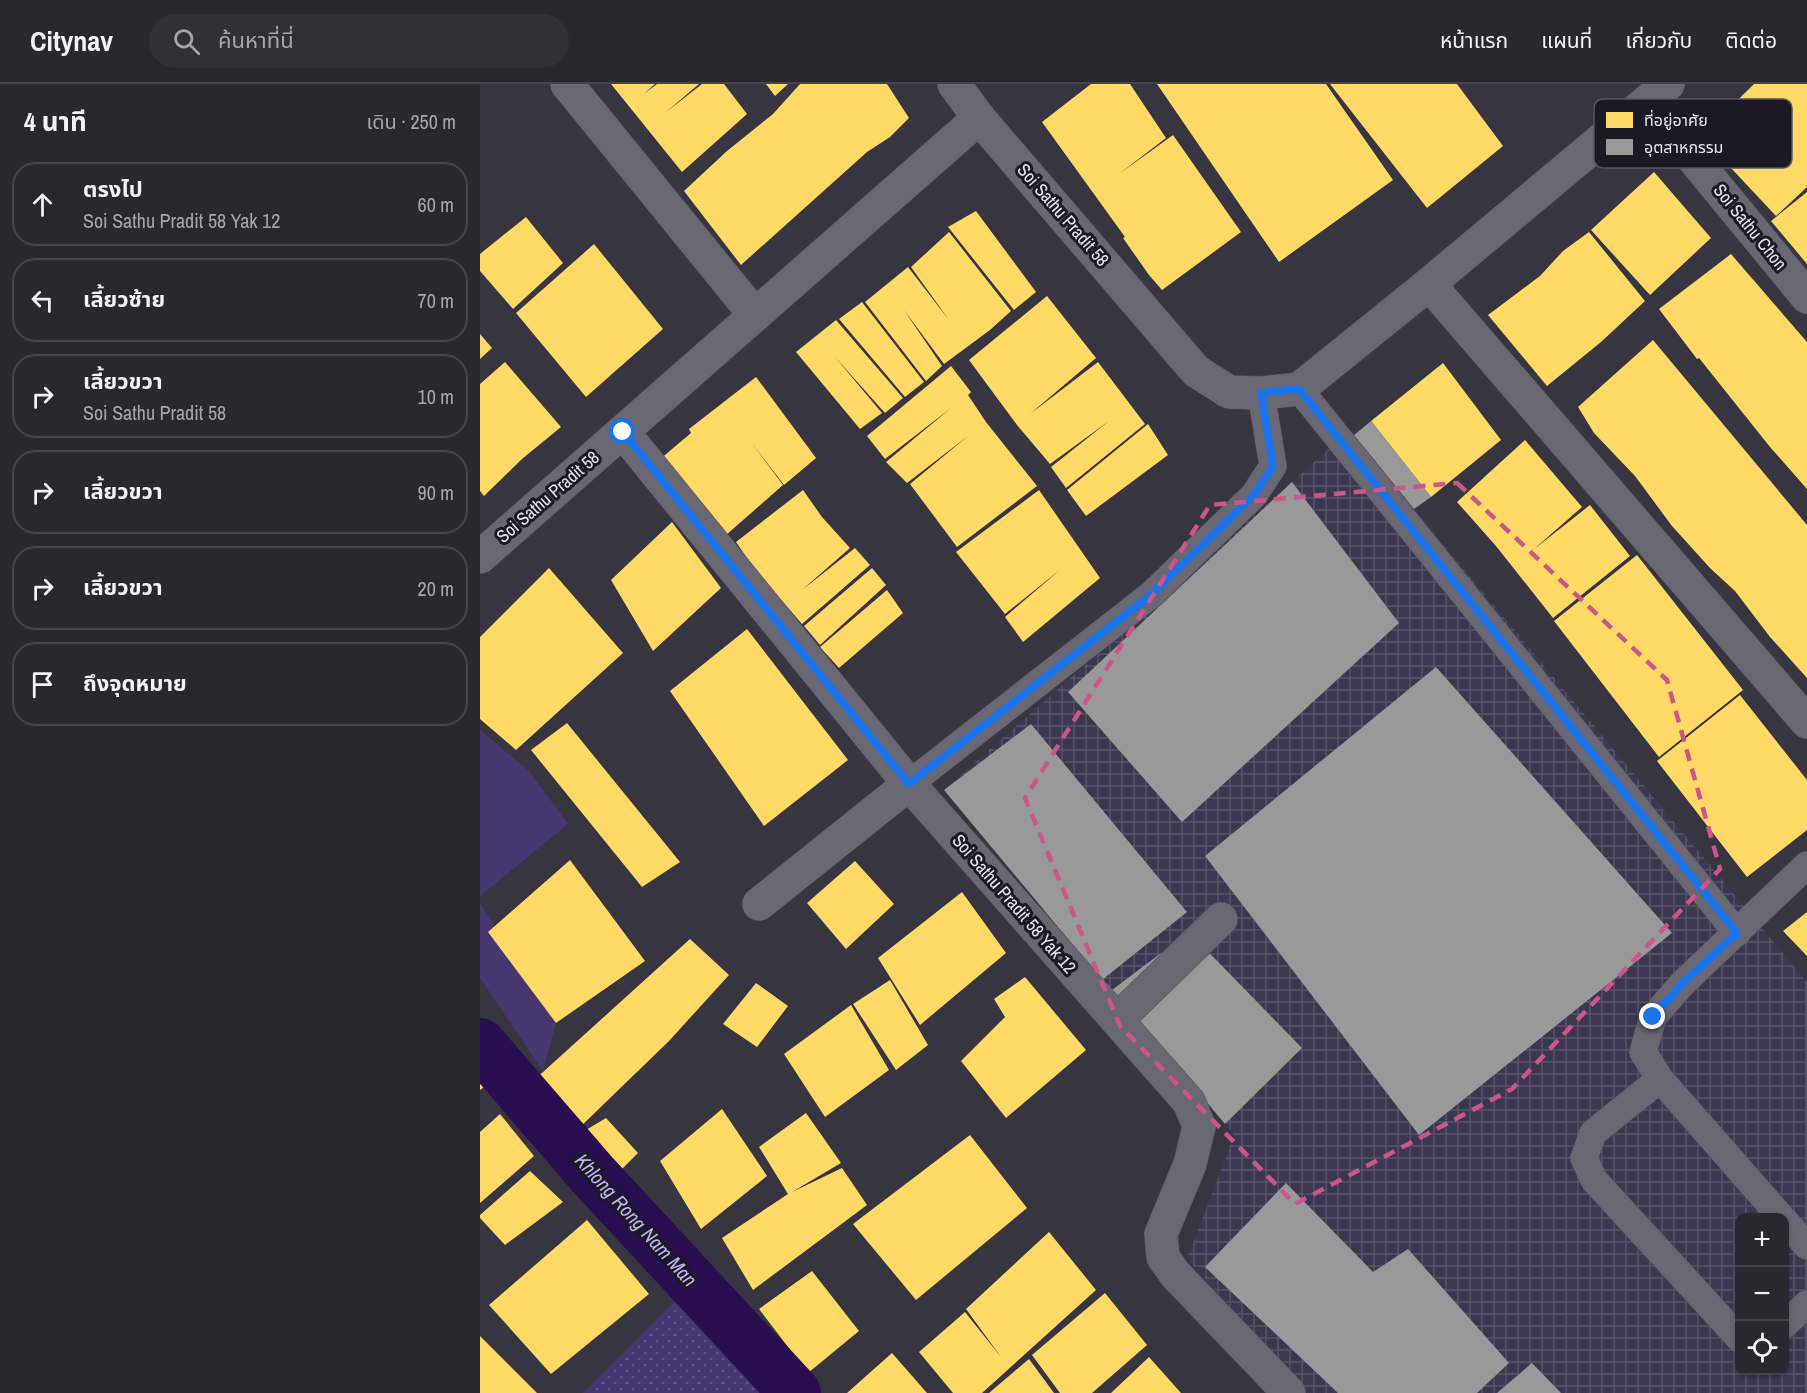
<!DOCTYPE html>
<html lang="th">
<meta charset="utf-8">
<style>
:root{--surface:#292830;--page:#313038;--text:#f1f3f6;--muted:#a5a6ab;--line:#45444c}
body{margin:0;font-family:"Archivo Narrow","Noto Sans Thai",sans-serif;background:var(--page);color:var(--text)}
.controls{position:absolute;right:18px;bottom:18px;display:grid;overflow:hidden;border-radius:12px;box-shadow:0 2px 4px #0004}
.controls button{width:54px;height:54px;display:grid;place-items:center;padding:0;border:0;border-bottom:2px solid var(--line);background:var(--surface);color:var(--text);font:30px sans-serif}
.stop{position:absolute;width:18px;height:18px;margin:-14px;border:4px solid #1a73e8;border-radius:50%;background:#fff}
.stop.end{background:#1a73e8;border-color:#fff;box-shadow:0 2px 6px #0008}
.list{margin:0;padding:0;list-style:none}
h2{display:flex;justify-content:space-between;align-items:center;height:78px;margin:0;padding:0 24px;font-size:26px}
h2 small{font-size:20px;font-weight:400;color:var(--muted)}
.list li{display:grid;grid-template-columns:39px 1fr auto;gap:18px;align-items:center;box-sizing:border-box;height:84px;margin:0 12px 12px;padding:0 12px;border:2px solid var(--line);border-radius:24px}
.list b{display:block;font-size:22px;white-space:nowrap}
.list p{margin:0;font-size:20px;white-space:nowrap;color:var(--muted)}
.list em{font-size:20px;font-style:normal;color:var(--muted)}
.icon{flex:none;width:33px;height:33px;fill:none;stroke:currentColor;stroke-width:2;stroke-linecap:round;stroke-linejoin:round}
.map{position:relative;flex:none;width:1327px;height:1309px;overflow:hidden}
header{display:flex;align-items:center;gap:36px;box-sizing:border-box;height:84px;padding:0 30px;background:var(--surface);border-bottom:2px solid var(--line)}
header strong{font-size:28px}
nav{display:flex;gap:33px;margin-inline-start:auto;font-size:21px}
.search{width:420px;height:54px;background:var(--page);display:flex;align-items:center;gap:15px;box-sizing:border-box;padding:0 21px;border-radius:33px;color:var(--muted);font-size:22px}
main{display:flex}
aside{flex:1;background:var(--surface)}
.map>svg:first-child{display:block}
</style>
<header>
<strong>Citynav</strong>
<div class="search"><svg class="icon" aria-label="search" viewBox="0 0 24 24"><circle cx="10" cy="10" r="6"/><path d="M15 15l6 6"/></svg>ค้นหาที่นี่</div>
<nav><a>หน้าแรก</a><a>แผนที่</a><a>เกี่ยวกับ</a><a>ติดต่อ</a></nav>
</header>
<main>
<aside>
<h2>4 นาที<small>เดิน · 250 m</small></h2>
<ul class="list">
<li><svg class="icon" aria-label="ahead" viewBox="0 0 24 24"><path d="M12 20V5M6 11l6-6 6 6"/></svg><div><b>ตรงไป</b><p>Soi Sathu Pradit 58 Yak 12</p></div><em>60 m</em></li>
<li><svg class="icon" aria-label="left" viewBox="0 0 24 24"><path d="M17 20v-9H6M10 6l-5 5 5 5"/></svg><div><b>เลี้ยวซ้าย</b></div><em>70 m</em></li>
<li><svg class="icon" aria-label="right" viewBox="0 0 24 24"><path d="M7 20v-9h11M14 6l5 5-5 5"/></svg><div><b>เลี้ยวขวา</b><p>Soi Sathu Pradit 58</p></div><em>10 m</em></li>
<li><svg class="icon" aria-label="right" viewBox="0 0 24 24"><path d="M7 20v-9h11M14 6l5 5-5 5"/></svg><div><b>เลี้ยวขวา</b></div><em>90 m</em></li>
<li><svg class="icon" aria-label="right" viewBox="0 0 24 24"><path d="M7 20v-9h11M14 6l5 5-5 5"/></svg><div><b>เลี้ยวขวา</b></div><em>20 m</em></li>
<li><svg class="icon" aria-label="arrive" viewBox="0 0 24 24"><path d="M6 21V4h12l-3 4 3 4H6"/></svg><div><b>ถึงจุดหมาย</b></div></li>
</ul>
</aside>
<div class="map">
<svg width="1327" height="1309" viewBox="0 0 1327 1309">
<defs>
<pattern id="industrial-grid" width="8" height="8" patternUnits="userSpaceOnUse" patternTransform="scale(1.5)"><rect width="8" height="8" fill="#3c3750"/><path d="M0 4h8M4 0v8" fill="none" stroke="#58546a"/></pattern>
<pattern id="grass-dots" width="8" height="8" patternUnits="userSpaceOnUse" patternTransform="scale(1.5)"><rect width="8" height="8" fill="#473770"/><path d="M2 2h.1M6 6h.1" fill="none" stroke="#625485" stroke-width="1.8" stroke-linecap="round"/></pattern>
</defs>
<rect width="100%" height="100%" fill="#373540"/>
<!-- industrial -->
<path fill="url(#industrial-grid)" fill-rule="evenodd" d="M 869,347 L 1327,898 L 1327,1309 L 828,1309 L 707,1175 L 754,1051 L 464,706 ZM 1260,1134 L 1304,1134 L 1304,1286 L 1260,1286 Z"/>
<!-- grass -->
<path fill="url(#grass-dots)" d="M 195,1217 L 282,1309 L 102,1309 L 103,1309 Z"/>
<!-- garden -->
<path fill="#473770" d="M 0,646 L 49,687 L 88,740 L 0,812 Z
M 0,819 L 76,939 L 63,987 L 0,894 Z"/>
<!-- homes -->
<path fill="#ffd966" d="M 131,0 L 175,0 L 164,10 L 177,0 L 219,0 L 185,29 L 222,0 L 244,0 L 267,30 L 202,88 Z
M 286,0 L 308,0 L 295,12 Z
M 320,0 L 407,0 L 429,34 L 410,53 L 387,68 L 261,181 L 204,107 L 247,67 L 293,30 Z
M 611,0 L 650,0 L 686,54 L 639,90 L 693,51 L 761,148 L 682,206 L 669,191 L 643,154 L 645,153 L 562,38 Z
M 677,0 L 846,0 L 913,96 L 799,178 Z
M 850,0 L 977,0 L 1023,62 L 947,124 Z
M 1274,0 L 1327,0 L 1327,103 L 1296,132 L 1221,52 Z
M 1174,88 L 1231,154 L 1170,211 L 1111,146 Z
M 1327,108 L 1327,180 L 1291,137 Z
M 496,127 L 556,208 L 534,226 L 468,143 Z
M 46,133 L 83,179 L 33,225 L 0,187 L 0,170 Z
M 469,148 L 531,227 L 510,246 L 464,280 L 424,226 L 462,282 L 446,297 L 385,218 L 428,183 L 469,236 L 431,183 Z
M 1109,148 L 1165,217 L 1121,258 L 1067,302 L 1008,231 L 1060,192 L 1083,167 Z
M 114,160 L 183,245 L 106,313 L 36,229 Z
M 1251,170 L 1327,258 L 1327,405 L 1290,363 L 1219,274 L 1217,275 L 1179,225 Z
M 567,212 L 616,274 L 550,330 L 618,278 L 665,340 L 586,404 L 571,383 L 629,337 L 570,380 L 537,341 L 489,276 Z
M 382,218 L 444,298 L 425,313 L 359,235 Z
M 356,236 L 423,314 L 405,329 L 355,273 L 402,329 L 380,345 L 316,268 Z
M 0,250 L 12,264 L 0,275 Z
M 1173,256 L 1327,441 L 1327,594 L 1290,553 L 1255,507 L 1230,484 L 1192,442 L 1155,392 L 1114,349 L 1098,323 Z
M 25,278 L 81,343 L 42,375 L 4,412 L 0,407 L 0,300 Z
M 963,279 L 1021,356 L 951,413 L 891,337 Z
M 471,282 L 491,308 L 488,311 L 506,338 L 557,402 L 477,463 L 430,400 L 488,352 L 427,399 L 406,378 L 471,324 L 405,375 L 387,352 Z
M 276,293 L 336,374 L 304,401 L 271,358 L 303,401 L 237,459 L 179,376 L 211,349 L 209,345 Z
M 668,340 L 688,371 L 606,432 L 587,406 Z
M 1045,356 L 1102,423 L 1053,466 L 1110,421 L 1150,472 L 1073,534 L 1016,462 L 977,418 Z
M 323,406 L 342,433 L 370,464 L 322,506 L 375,464 L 390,481 L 322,540 L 276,487 L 256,458 Z
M 559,406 L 620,494 L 543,558 L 525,533 L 581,485 L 525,530 L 476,468 Z
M 192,438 L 241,504 L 173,567 L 131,496 Z
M 1157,471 L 1263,606 L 1179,673 L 1074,537 Z
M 69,484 L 143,569 L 36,666 L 0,635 L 0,553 Z
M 392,484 L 406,501 L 340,561 L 324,542 Z
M 407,506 L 423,529 L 359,584 L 340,563 Z
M 267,545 L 368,676 L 284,742 L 190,607 Z
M 1260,611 L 1327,696 L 1327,746 L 1267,793 L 1177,677 Z
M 87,639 L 200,778 L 162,803 L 51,666 Z
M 90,776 L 165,877 L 76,939 L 8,848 Z
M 375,777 L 414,820 L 366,865 L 327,819 Z
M 482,808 L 526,869 L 440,941 L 398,874 Z
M 1327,828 L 1327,872 L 1303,847 Z
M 210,855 L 249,891 L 189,957 L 96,1047 L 52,998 Z
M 545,893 L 606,966 L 526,1034 L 481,977 L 525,933 L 514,915 Z
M 410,896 L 448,961 L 416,986 L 373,920 Z
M 276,899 L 308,922 L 277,963 L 243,940 Z
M 371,921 L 409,986 L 345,1033 L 304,970 Z
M 0,990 L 9,999 L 0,1006 Z
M 242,1025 L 287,1092 L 221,1145 L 180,1077 Z
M 326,1029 L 361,1079 L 312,1108 L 362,1084 L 387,1121 L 273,1206 L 242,1154 L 308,1110 L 279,1063 Z
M 20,1030 L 54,1072 L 0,1119 L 0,1048 Z
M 126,1034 L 158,1069 L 139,1088 L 101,1049 Z
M 490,1051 L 547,1124 L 436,1216 L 373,1140 Z
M 50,1087 L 83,1118 L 25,1161 L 0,1134 L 0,1131 Z
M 107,1136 L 169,1210 L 71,1290 L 9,1221 Z
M 569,1148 L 616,1206 L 502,1309 L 473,1309 L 439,1268 L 485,1228 L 521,1273 L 486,1225 Z
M 332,1187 L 379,1247 L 328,1289 L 279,1225 Z
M 625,1209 L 667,1261 L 612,1309 L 580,1309 L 552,1271 Z
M 0,1252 L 57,1309 L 0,1309 Z
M 412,1269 L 447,1309 L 367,1309 Z
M 669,1273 L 701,1309 L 631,1309 Z
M 549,1275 L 574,1309 L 509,1309 Z"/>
<!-- industry -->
<path fill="#999" d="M 891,337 L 951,413 L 934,425 L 874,351 Z
M 812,398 L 919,539 L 702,738 L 588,608 Z
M 956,583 L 1192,849 L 939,1051 L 725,772 Z
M 551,640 L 707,828 L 622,896 L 464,706 Z
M 709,848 L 822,964 L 745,1040 L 632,906 Z
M 806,1099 L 893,1188 L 928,1165 L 1029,1279 L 997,1309 L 858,1309 L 725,1183 Z
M 1052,1279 L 1081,1309 L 1017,1309 Z"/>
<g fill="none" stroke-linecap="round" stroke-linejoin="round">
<!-- canal -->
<path stroke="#2a0e52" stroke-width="52" d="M 0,960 L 114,1092 L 315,1309"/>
<!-- service casing -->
<g stroke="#54525c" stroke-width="28">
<path id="service" d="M 819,305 L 1257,849
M 429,700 L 672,510 L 774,411 L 793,382 L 781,309
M 1180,995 L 1113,1049 L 1104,1074 L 1114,1096 L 1260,1255
M 1302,1134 L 1180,995 L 1163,968 L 1173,933 L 1203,899 L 1327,781
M 1304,1136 L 1327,1162
M 1304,1241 L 1327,1220"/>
</g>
<!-- minor casing -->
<g stroke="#54525c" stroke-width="34">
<path id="minor" d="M 87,0 L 275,231
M 474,0 L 499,34
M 1167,18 L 1327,213
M 949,200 L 1327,638
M 143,348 L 429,700 L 709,1018 L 719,1042 L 710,1080 L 681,1150 L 683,1173 L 695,1190 L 809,1309
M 279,820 L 429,700
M 637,936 L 741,835"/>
</g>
<!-- tertiary casing -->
<g stroke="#54525c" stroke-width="34">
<path id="tertiary" d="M 0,473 L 499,34 L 716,287 L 749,308 L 781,309 L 819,305 L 949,200 L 1188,0"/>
</g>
<!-- service -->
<use href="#service" stroke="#696771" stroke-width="27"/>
<!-- minor -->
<use href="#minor" stroke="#696771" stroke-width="33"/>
<!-- tertiary -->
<use href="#tertiary" stroke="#696771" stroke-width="33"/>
</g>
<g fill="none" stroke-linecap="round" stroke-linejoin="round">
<!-- route -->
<path stroke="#1a73e8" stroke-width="8" d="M 143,348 L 429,700 L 672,510 L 774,411 L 793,382 L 781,309 L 819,305 L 1257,849 L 1203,899 L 1173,933"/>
</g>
<!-- marked area -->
<path fill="none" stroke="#cd5689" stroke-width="4.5" stroke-dasharray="12 8" stroke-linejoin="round" d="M 977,399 L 1187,596 L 1240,785 L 1032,1005 L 815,1120 L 640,942 L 545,714 L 730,421 Z"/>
<g text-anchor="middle" stroke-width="6" stroke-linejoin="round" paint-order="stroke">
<!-- street labels -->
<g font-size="18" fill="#e8e5f3" stroke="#1b1923">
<text transform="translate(583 131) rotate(49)" y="6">Soi Sathu Pradit 58</text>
<text transform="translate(1270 143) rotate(51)" y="6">Soi Sathu Chon</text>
<text transform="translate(68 413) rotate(-41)" y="6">Soi Sathu Pradit 58</text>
<text transform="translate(534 820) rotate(49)" y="6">Soi Sathu Pradit 58 Yak 12</text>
</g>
<!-- water labels -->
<g font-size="20" font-style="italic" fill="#c2b3f3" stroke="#1b1923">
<text transform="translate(156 1136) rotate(48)" y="7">Khlong Rong Nam Man</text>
</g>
</g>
<!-- legend -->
<rect x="1114" y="15" width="198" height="69" rx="9" fill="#1b1923" stroke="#585661" stroke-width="1.5"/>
<rect x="1126" y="28" width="27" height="16" fill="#ffd966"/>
<rect x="1126" y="55" width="27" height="16" fill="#999"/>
<g font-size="16" fill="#e8e5f3">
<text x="1164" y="42">ที่อยู่อาศัย</text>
<text x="1164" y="69">อุตสาหกรรม</text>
</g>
</svg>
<div class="controls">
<button>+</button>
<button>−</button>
<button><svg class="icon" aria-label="locate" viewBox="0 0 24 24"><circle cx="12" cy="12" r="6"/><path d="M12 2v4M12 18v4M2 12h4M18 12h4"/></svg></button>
</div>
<div class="stop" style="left:143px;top:348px"></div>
<div class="stop end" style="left:1173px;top:933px"></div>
</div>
</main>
